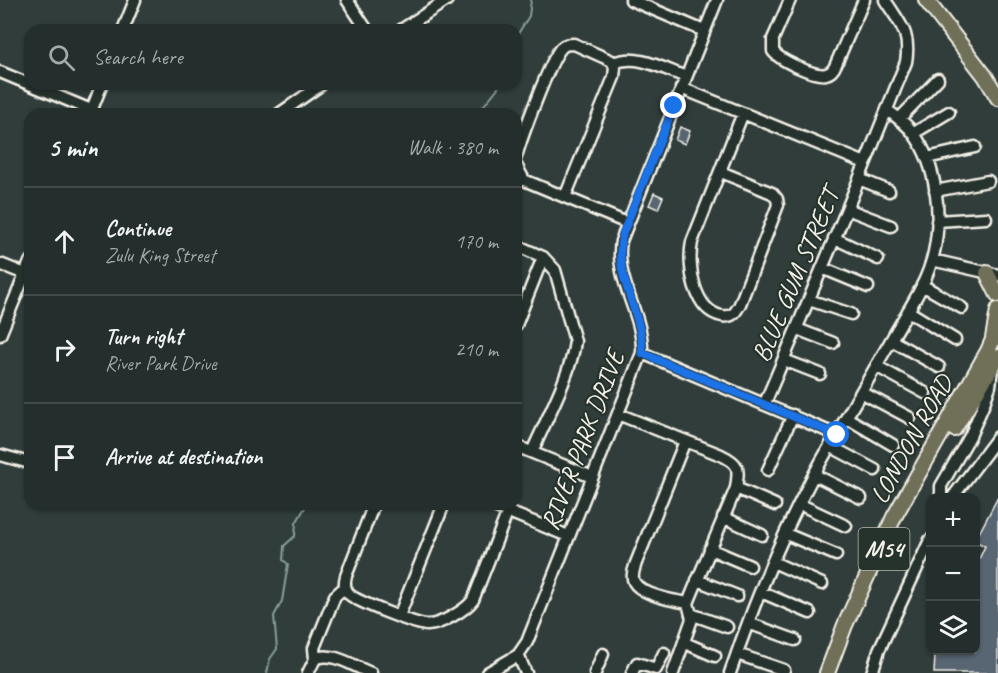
<!DOCTYPE html>
<meta charset="utf-8">
<style>
:root{--surface:#242e2c;--page:#303a38;--text:#f1f3f6;--muted:#a3a8a9;--line:#414a48}
body{margin:0;font-family:Caveat,sans-serif;background:var(--page);color:var(--text)}
.controls{position:absolute;right:18px;bottom:18px;display:grid;overflow:hidden;border-radius:12px;box-shadow:0 2px 4px #0004}
.controls button{width:54px;height:54px;display:grid;place-items:center;padding:0;border:0;border-bottom:2px solid var(--line);background:var(--surface);color:var(--text);font:30px sans-serif}
.stop{position:absolute;width:18px;height:18px;margin:-14px;border:4px solid #1a73e8;border-radius:50%;background:#fff}
.stop.end{background:#1a73e8;border-color:#fff;box-shadow:0 2px 6px #0008}
.list{margin:0;padding:0;list-style:none}
h2{display:flex;justify-content:space-between;align-items:center;height:78px;margin:0;padding:0 24px;font-size:26px}
h2 small{font-size:20px;font-weight:400;color:var(--muted)}
.list li{display:grid;grid-template-columns:39px 1fr auto;gap:18px;align-items:center;box-sizing:border-box;height:108px;padding:0 24px;border-top:2px solid var(--line)}
.list b{display:block;font-size:22px;white-space:nowrap}
.list p{margin:0;font-size:20px;white-space:nowrap;color:var(--muted)}
.list em{font-size:20px;font-style:normal;color:var(--muted)}
.icon{flex:none;width:33px;height:33px;fill:none;stroke:currentColor;stroke-width:2;stroke-linecap:round;stroke-linejoin:round}
.map{position:relative;flex:none;width:998px;height:673px;overflow:hidden}
.search{position:absolute;background:var(--surface);box-shadow:0 2px 4px #0004;left:24px;top:24px;width:498px;height:66px;display:flex;align-items:center;gap:15px;box-sizing:border-box;padding:0 21px;border-radius:18px;color:var(--muted);font-size:22px}
.panel{position:absolute;background:var(--surface);box-shadow:0 2px 4px #0004;left:24px;top:108px;width:498px;height:402px;border-radius:18px}
.map>svg:first-child{display:block}
</style>
<div class="map">
<svg width="998" height="673" viewBox="0 0 998 673">
<rect width="100%" height="100%" fill="#303d3b"/>
<filter id="ink" filterUnits="userSpaceOnUse"><feTurbulence type="fractalNoise" baseFrequency=".0167" numOctaves="2"/><feDisplacementMap in="SourceGraphic" scale="12" xChannelSelector="R" yChannelSelector="G"/><feConvolveMatrix kernelMatrix="1 2 1 2 8 2 1 2 1" color-interpolation-filters="sRGB"/></filter>
<g filter="url(#ink)">
<g fill="none" stroke-linecap="round" stroke-linejoin="round">
<!-- stream -->
<path stroke="#8a9e9c" stroke-width="2" d="M 516,37 L 529,16 L 531,0
M 480,114 L 481,109 L 501,84
M 267,673 L 270,659 L 277,649 L 274,616 L 282,601 L 288,564 L 283,560 L 284,546 L 295,536 L 296,523 L 307,504"/>
</g>
<!-- building -->
<path fill="#596573" stroke="#f4f1e8" stroke-width="1.5" d="M 680,127 L 690,131 L 685,144 L 675,140 Z
M 654,193 L 663,197 L 658,209 L 649,205 Z
M 998,497 L 998,673 L 934,673 L 935,656 L 938,651 L 975,651 L 975,568 L 985,546 L 975,541 Z"/>
<g fill="none" stroke-linecap="round" stroke-linejoin="round">
<!-- minor casing -->
<g stroke="#f4f1e8" stroke-width="15">
<path id="minor" d="M 347,0 L 367,30
M 631,0 L 704,31
M 790,0 L 773,39 L 773,51 C 779,60 815,77 826,74 C 831,73 834,69 836,64 L 864,0
M 123,30 L 135,0
M 401,30 L 447,0
M 614,63 C 637,53 664,69 686,77
M 0,72 L 91,110
M 681,88 L 865,163
M 90,114 L 102,84
M 279,114 L 322,84
M 899,119 L 938,79
M 914,133 L 949,112
M 516,157 C 521,139 550,60 561,48 C 565,44 568,44 574,44 L 612,61 L 615,67 L 614,77 L 565,197
M 927,158 L 975,147
M 516,165 L 524,180 L 627,223
M 721,172 L 772,193 L 777,199 L 778,205 L 740,304 C 736,312 732,318 722,316 C 694,311 687,266 692,242 L 743,113
M 859,179 L 889,191
M 935,191 L 988,181
M 847,209 L 891,226
M 937,221 L 986,218
M 834,238 L 878,259
M 516,245 L 543,257 L 555,270 L 575,341 C 572,372 545,422 532,452
M 932,260 L 998,275
M 0,264 L 25,274
M 822,268 L 868,287
M 922,285 L 962,308
M 809,300 L 851,314
M 908,311 L 955,340
M 516,325 L 543,257
M 797,329 L 833,343
M 0,335 L 30,262
M 891,340 L 939,367
M 642,353 L 837,435
M 784,360 L 820,374
M 876,366 L 925,393
M 861,392 L 910,418
M 765,403 L 847,209 L 906,62 C 911,32 900,24 885,0
M 618,414 L 721,455 C 740,464 739,468 736,488 L 688,603 C 675,601 641,595 634,582 C 631,576 634,569 636,563 L 685,441
M 847,418 L 893,445
M 516,446 L 592,477
M 830,446 L 875,470
M 0,455 L 30,463
M 768,470 L 793,415
M 815,475 L 861,498
M 736,488 L 775,505
M 941,498 L 941,486 L 970,436 L 983,406 L 990,386 L 992,369
M 952,498 L 998,437
M 374,504 L 346,576 C 344,583 344,589 349,594 C 355,601 419,626 428,625 C 440,625 466,610 473,600 L 508,511
M 489,504 L 568,536
M 799,504 L 846,526
M 723,517 L 762,535
M 786,534 L 836,555
M 710,549 L 750,566
M 773,562 L 822,584
M 697,580 L 737,596
M 761,592 L 810,613
M 691,614 L 727,627
M 399,616 L 444,504
M 748,623 L 795,640
M 685,643 L 715,656
M 737,654 L 784,670
M 518,655 L 526,673
M 315,659 L 314,648 L 335,596 L 345,587
M 315,659 C 331,650 355,667 371,673
M 308,673 L 315,659
M 487,673 L 518,655 L 527,642 L 642,353 C 644,315 614,280 621,241 L 717,0
M 595,673 L 603,654
M 632,673 L 637,663 L 656,669 L 664,653
M 673,673 L 692,619 L 688,603
M 730,673 C 757,594 789,516 831,444 C 851,410 870,376 890,342 C 906,313 927,285 934,252 C 942,215 937,166 914,134 C 907,124 897,117 887,110
M 872,673 L 879,650 L 930,540"/>
</g>
<!-- major casing -->
<g stroke="#f4f1e8" stroke-width="18">
<path id="major" d="M 926,0 L 985,76 L 998,98
M 987,273 L 998,295
M 993,338 L 998,310
M 954,429 L 998,357
M 827,673 L 845,625 L 894,517 L 988,351 L 998,328"/>
</g>
<!-- minor -->
<use href="#minor" stroke="#26332d" stroke-width="10"/>
<!-- major -->
<use href="#major" stroke="#706f59" stroke-width="14"/>
</g>
</g>
<g fill="none" stroke-linecap="round" stroke-linejoin="round" filter="url(#ink)">
<!-- route -->
<path stroke="#1a73e8" stroke-width="8" d="M 674,106 L 623,233 C 611,275 644,312 642,353 L 837,435"/>
</g>
<g text-anchor="middle" stroke-width="4.5" stroke-linejoin="round" paint-order="stroke">
<!-- shield labels -->
<rect fill="#26332d" stroke="#b6b8b0" stroke-width="1.5" x="858.5" y="528" width="51" height="42" rx="4.5"/>
<g font-size="24" font-weight="bold" fill="#f4f1e8">
<text x="884" y="557">M54</text>
</g>
<!-- street labels -->
<g font-size="26" fill="#f4f1e8" stroke="#26332d">
<text transform="translate(795 275) rotate(-67)" y="9">BLUE GUM STREET</text>
<text transform="translate(911 439) rotate(-61)" y="9">LONDON ROAD</text>
<text transform="translate(582 440) rotate(-69)" y="9">RIVER PARK DRIVE</text>
</g>
</g>
</svg>
<div class="controls">
<button>+</button>
<button>−</button>
<button><svg class="icon" aria-label="layers" viewBox="0 0 24 24"><path d="M12 4l9 5-9 5-9-5zM3 14l9 5 9-5"/></svg></button>
</div>
<div class="stop" style="left:837px;top:435px"></div>
<div class="stop end" style="left:674px;top:106px"></div>
<div class="search"><svg class="icon" aria-label="search" viewBox="0 0 24 24"><circle cx="10" cy="10" r="6"/><path d="M15 15l6 6"/></svg>Search here</div>
<section class="panel">
<h2>5 min<small>Walk · 380 m</small></h2>
<ul class="list">
<li><svg class="icon" aria-label="ahead" viewBox="0 0 24 24"><path d="M12 20V5M6 11l6-6 6 6"/></svg><div><b>Continue</b><p>Zulu King Street</p></div><em>170 m</em></li>
<li><svg class="icon" aria-label="right" viewBox="0 0 24 24"><path d="M7 20v-9h11M14 6l5 5-5 5"/></svg><div><b>Turn right</b><p>River Park Drive</p></div><em>210 m</em></li>
<li><svg class="icon" aria-label="arrive" viewBox="0 0 24 24"><path d="M6 21V4h12l-3 4 3 4H6"/></svg><div><b>Arrive at destination</b></div></li>
</ul>
</section>
</div>
